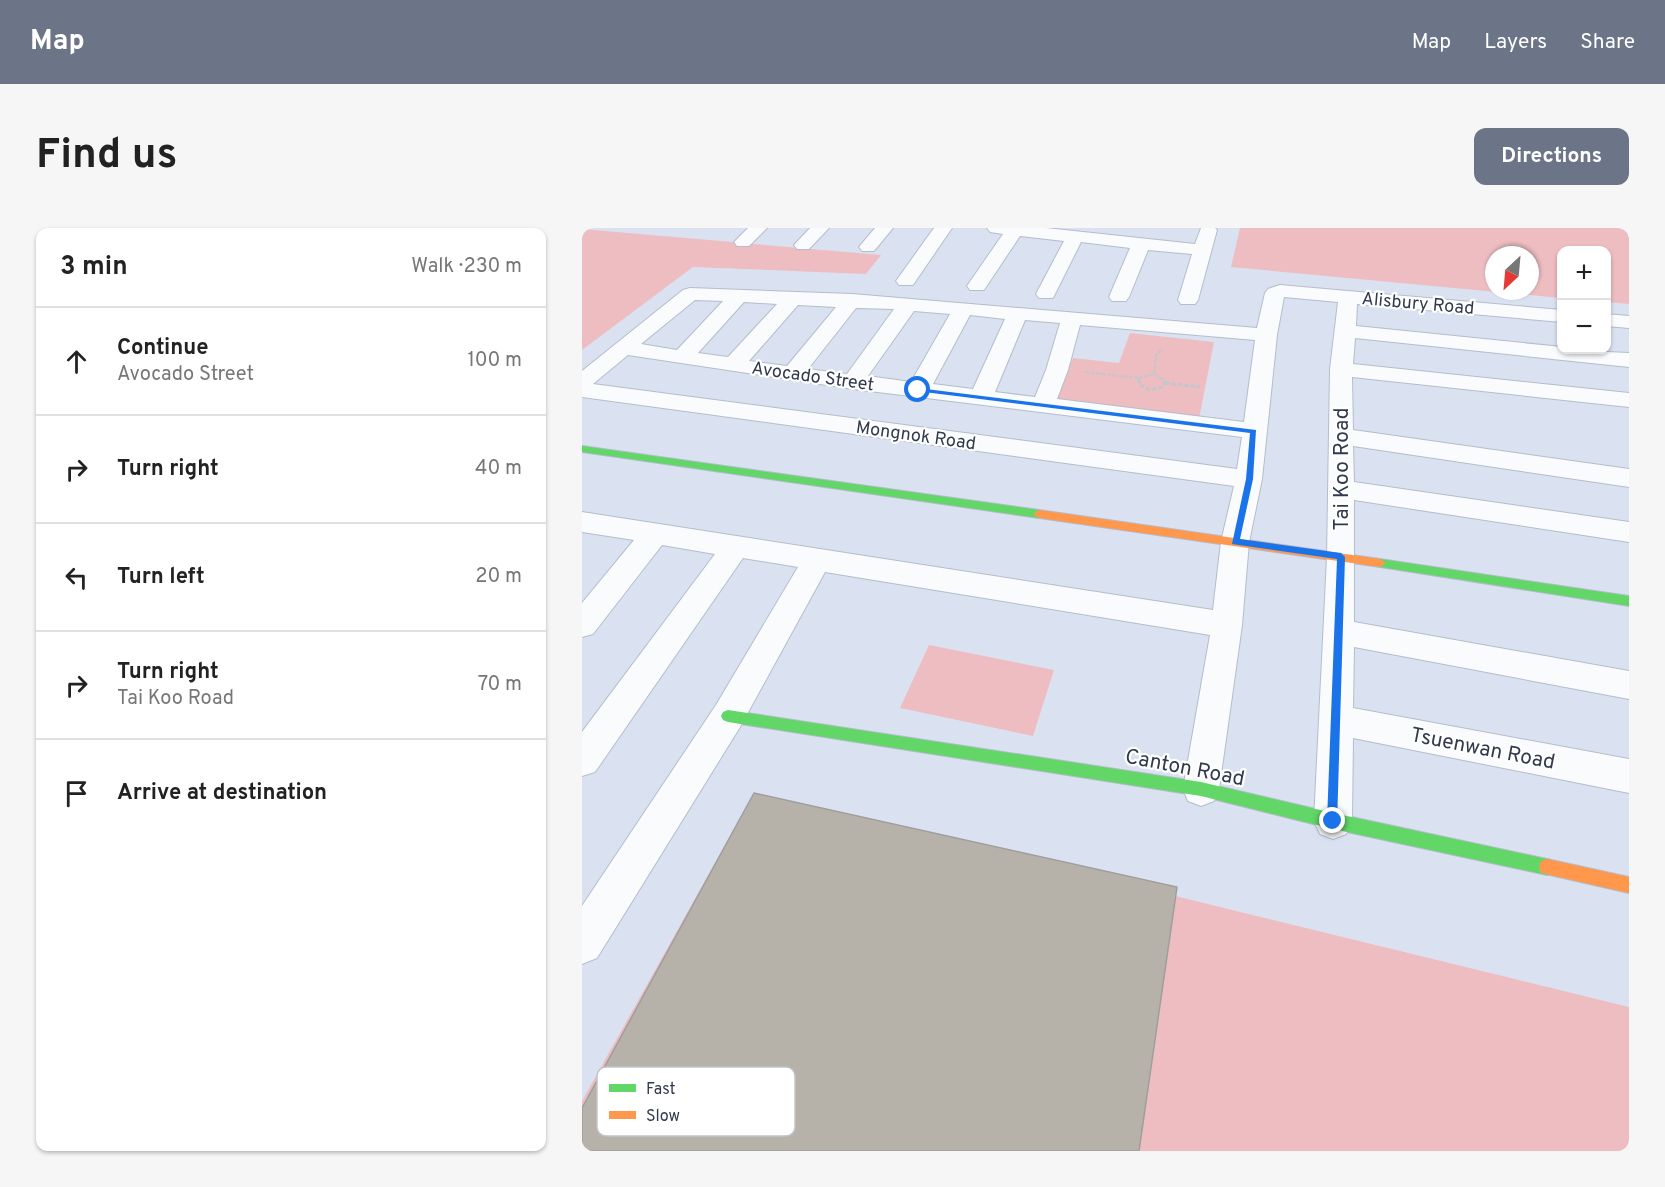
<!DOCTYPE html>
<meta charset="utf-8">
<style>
:root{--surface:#fff;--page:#f6f6f6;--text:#222;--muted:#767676;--line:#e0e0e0;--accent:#6c7587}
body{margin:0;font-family:Overpass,sans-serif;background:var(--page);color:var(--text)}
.controls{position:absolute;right:18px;top:18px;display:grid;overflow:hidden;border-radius:12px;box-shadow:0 2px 4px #0004}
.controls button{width:54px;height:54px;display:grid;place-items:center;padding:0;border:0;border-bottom:2px solid var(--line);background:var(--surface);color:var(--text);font:30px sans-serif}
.compass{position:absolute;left:903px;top:18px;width:54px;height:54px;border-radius:50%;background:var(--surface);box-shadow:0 2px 4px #0004;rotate:206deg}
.stop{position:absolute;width:18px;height:18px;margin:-14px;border:4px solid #1a73e8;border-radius:50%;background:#fff}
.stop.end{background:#1a73e8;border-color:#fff;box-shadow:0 2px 6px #0008}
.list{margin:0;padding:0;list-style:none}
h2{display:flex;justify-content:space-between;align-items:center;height:78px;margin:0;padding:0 24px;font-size:26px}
h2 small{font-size:20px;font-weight:400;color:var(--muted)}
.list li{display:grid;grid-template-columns:39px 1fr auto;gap:18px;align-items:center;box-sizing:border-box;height:108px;padding:0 24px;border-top:2px solid var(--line)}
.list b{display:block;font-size:22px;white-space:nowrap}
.list p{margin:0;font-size:20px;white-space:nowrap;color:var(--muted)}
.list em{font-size:20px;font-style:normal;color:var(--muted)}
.icon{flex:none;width:33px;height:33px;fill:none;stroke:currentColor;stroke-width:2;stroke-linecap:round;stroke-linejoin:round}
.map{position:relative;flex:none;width:1047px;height:923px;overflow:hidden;border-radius:12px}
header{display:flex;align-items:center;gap:36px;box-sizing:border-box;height:84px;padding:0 30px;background:var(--accent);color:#fff}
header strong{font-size:28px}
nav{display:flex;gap:33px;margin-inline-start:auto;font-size:21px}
.intro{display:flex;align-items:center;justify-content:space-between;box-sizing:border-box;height:144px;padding:0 36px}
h1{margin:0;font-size:42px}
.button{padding:15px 27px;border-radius:12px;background:var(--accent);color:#fff;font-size:21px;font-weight:700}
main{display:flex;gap:36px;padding:0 36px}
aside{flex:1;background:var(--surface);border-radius:12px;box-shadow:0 2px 4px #0004}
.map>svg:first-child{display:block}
</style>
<header>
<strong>Map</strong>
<nav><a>Map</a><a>Layers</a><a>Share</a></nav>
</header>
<div class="intro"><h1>Find us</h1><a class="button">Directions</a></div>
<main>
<aside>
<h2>3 min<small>Walk · 230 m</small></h2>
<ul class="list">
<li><svg class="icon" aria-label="ahead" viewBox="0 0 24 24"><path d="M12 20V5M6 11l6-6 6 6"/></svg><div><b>Continue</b><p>Avocado Street</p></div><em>100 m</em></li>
<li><svg class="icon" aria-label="right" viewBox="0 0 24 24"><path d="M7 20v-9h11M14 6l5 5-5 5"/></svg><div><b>Turn right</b></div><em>40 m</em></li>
<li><svg class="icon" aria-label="left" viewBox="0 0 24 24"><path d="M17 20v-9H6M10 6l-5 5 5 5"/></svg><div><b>Turn left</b></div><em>20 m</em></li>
<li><svg class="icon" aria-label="right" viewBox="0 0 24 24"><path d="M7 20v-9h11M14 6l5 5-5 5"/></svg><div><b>Turn right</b><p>Tai Koo Road</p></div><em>70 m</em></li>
<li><svg class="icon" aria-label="arrive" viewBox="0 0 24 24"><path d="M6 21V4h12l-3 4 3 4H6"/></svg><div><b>Arrive at destination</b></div></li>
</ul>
</aside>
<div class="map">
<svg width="1047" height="923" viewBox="0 0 1047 923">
<rect width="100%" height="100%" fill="#dae2f2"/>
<!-- green -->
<path fill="#edbdc1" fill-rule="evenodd" d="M 658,0 L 1047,0 L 1047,76 L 1025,74 L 1024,22 L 980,22 L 979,70 L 649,39 ZM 912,27 L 948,27 L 948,63 L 912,63 Z
M 0,1 L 299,27 L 284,46 L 111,39 L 0,122 Z
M 548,105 L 632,114 L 616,196 L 472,178 L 491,130 L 537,135 Z
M 347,417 L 472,442 L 451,508 L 318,480 Z
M 172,565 L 1047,779 L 1047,923 L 0,923 L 0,873 Z"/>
<!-- building -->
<path fill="#b7b2a9" stroke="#9f9e9c" stroke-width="1.5" d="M 172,565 L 595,659 L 557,923 L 0,923 L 0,880 Z"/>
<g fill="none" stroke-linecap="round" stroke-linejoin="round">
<!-- street casing -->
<g stroke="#b4bdcc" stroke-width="2">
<path id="street" d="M 166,0 L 185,0 L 167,18 L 155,18 L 152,14 Z
M 228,0 L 247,0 L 227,21 L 215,21 L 212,17 Z
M 293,0 L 311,0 L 292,23 L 280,23 L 277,19 Z
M 352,0 L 370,0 L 331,57 L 317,57 L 314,53 Z
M 405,0 L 464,0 L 613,16 L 619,0 L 633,0 L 635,2 L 616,72 L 613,76 L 599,76 L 596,72 L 610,26 L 566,22 L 547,69 L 544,73 L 530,73 L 527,69 L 548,20 L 499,14 L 471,70 L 457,70 L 454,66 L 482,13 L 438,8 L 402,62 L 388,62 L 385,58 L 421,6 L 408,4 Z
M 698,57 L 980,82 L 980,94 L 775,76 L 774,98 L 980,119 L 980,122 L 1047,125 L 1047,139 L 773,110 L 771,136 L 1047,165 L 1047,179 L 770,149 L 771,202 L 1047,241 L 1047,259 L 771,218 L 772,254 L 1047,294 L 1047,314 L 772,272 L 772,394 L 1047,443 L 1047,471 L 772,419 L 771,480 L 1047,531 L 1047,565 L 771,510 L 770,593 L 764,606 L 751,611 L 738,606 L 732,593 L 745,329 L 748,141 L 756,74 L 702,69 L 695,107 L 680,251 L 667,314 L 660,397 L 637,561 L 632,573 L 619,578 L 606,573 L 601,561 L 628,407 L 243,344 L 158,499 L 15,730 L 0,736 L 0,678 L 134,477 L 216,339 L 161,330 L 13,544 L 0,548 L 0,504 L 133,326 L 80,317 L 11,406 L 0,409 L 0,375 L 52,312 L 0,304 L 0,284 L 631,382 L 639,314 L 652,258 L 0,169 L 0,143 L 101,62 L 108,60 L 270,66 L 675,100 L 683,65 L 686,61 ZM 113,72 L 141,73 L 95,122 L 59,116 ZM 162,74 L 195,76 L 146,129 L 116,125 ZM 216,77 L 254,79 L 205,138 L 167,133 ZM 274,80 L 312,81 L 265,146 L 226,141 ZM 332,83 L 368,86 L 329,154 L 286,148 ZM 388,87 L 423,91 L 391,161 L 351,156 ZM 443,92 L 478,95 L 464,142 L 453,169 L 413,164 ZM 498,97 L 673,112 L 662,194 L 475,171 L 486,142 ZM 46,127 L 271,161 L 660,209 L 655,241 L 11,156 Z
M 1024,86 L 1047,88 L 1047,100 L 1024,98 Z"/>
</g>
<!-- fast casing -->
<g stroke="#b4bdcc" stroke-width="2">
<path id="fast" d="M 0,218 L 457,282 L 463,286 L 457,290 L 0,224 Z
M 798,331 L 1047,368 L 1047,378 L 798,339 L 792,335 Z
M 146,482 L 619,554 L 751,585 L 965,631 L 971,633 L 973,639 L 971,645 L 965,647 L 751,601 L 619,568 L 146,494 L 141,492 L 139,488 L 141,484 Z"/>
</g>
<!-- slow casing -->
<g stroke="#b4bdcc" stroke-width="2">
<path id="slow" d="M 457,282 L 798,331 L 804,335 L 798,339 L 457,290 L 451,286 Z
M 965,631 L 1047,649 L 1047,665 L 959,645 L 957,639 L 959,633 Z"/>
</g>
<!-- path-far1 -->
<path stroke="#c2c6cd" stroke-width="2" stroke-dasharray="4 1.5" stroke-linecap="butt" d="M 503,144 L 557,150
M 572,146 L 574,127 L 580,121
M 557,150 L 572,146 L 582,152"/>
<!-- path -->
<path stroke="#c2c6cd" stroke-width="3" stroke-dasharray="4.5 2" stroke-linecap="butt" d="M 557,151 L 557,156 L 567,162 L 580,159 L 583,155 L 581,151
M 583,155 L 618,159"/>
<!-- street -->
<use href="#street" fill="#f9fbfd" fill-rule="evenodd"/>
<!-- fast -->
<use href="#fast" fill="#63d668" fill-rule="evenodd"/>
<!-- slow -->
<use href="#slow" fill="#ff974d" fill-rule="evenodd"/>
</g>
<!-- route -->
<path fill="#1a73e8" d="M 336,160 L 674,202 L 671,251 L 658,311 L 759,325 L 763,329 L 755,597 L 747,597 L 745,593 L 755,331 L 650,316 L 664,251 L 668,205 L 334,163 Z"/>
<g text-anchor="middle" stroke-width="4.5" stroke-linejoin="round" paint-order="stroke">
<!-- far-street labels -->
<g font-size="18" fill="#303a4d" stroke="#fff">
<text transform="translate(836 75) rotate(5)" y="6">Alisbury Road</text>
<text transform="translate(231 148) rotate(8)" y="6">Avocado Street</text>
<text transform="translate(334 207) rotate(8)" y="6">Mongnok Road</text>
</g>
<!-- street labels -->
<g font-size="21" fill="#303a4d" stroke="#fff">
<text transform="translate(759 241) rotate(-90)" y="7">Tai Koo Road</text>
<text transform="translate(901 520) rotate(11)" y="7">Tsuenwan Road</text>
<text transform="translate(603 539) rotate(11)" y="7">Canton Road</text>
</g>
</g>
<!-- legend -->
<rect x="15" y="839" width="198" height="69" rx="9" fill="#fff" stroke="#c1c4ca" stroke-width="1.5"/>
<rect x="27" y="856" width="27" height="8" fill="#63d668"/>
<rect x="27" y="883" width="27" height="8" fill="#ff974d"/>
<g font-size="16" fill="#303a4d">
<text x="64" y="866">Fast</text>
<text x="64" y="893">Slow</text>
</g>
</svg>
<div class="controls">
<button>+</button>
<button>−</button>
</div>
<svg class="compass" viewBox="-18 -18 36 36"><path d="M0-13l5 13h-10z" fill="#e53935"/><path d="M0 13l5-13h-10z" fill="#767676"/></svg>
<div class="stop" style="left:336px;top:162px"></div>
<div class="stop end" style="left:751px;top:593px"></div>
</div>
</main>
